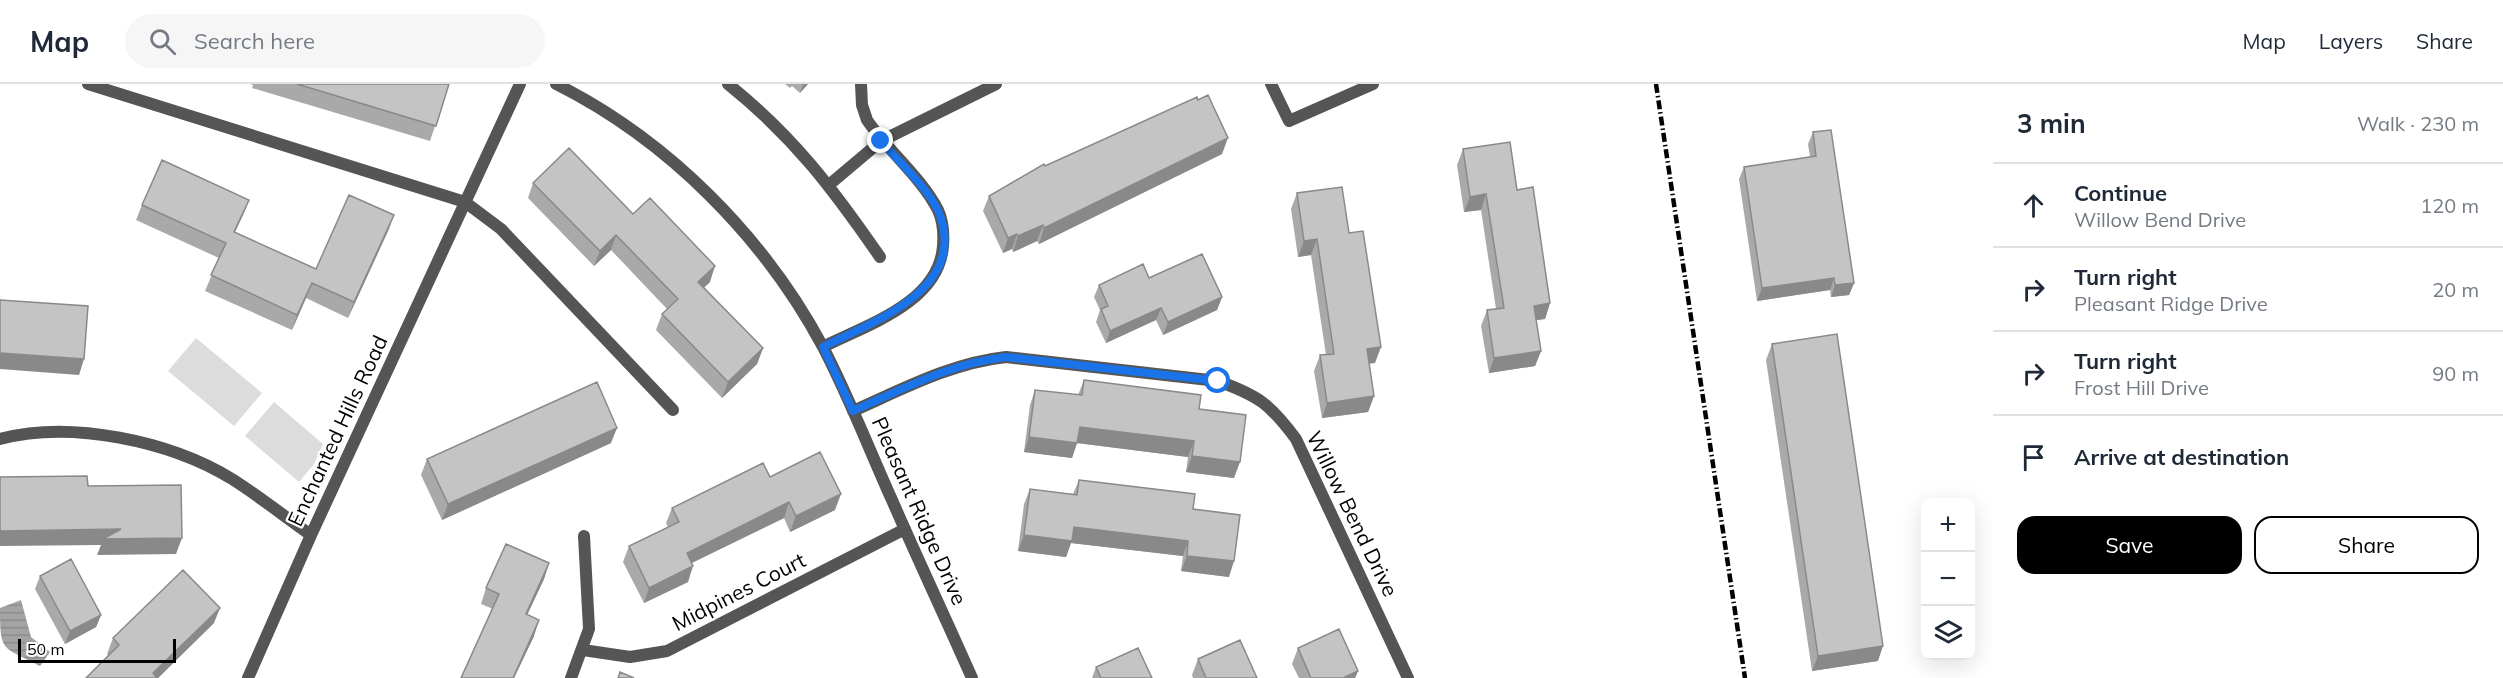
<!DOCTYPE html>
<meta charset="utf-8">
<style>
:root{--surface:#fff;--page:#f6f6f7;--text:#1f2937;--muted:#747a83;--line:#e0e1e3;--accent:#000}
body{margin:0;font-family:Mulish,sans-serif;background:var(--page);color:var(--text)}
.controls{position:absolute;right:18px;bottom:18px;display:grid;overflow:hidden;border-radius:12px;box-shadow:0 6px 24px #0002}
.controls button{width:54px;height:54px;display:grid;place-items:center;padding:0;border:0;border-bottom:2px solid var(--line);background:var(--surface);color:var(--text);font:30px sans-serif}
.scale{position:absolute;left:18px;bottom:15px;width:158px;box-sizing:border-box;padding-left:6px;border:3px solid #000;border-top:0;font-size:16px;line-height:21px;white-space:nowrap;color:#000;-webkit-text-stroke:4px #fff;paint-order:stroke}
.stop{position:absolute;width:18px;height:18px;margin:-14px;border:4px solid #1a73e8;border-radius:50%;background:#fff}
.stop.end{background:#1a73e8;border-color:#fff;box-shadow:0 2px 6px #0008}
.list{margin:0;padding:0;list-style:none}
h2{display:flex;justify-content:space-between;align-items:center;height:78px;margin:0;padding:0 24px;font-size:26px}
h2 small{font-size:20px;font-weight:400;color:var(--muted)}
.list li{display:grid;grid-template-columns:39px 1fr auto;gap:18px;align-items:center;box-sizing:border-box;height:84px;padding:0 24px;border-top:2px solid var(--line)}
.list b{display:block;font-size:22px;white-space:nowrap}
.list p{margin:0;font-size:20px;white-space:nowrap;color:var(--muted)}
.list em{font-size:20px;font-style:normal;color:var(--muted)}
.actions{display:flex;gap:12px;padding:18px 24px}
.actions a{flex:1;padding:14px 0;border:2px solid var(--accent);border-radius:18px;text-align:center;font-size:21px;color:var(--accent)}
.actions .main{background:var(--accent);color:#fff}
.icon{flex:none;width:33px;height:33px;fill:none;stroke:currentColor;stroke-width:2;stroke-linecap:round;stroke-linejoin:round}
.map{position:relative;flex:none;width:1993px;height:594px;overflow:hidden}
header{display:flex;align-items:center;gap:36px;box-sizing:border-box;height:84px;padding:0 30px;background:var(--surface);border-bottom:2px solid var(--line)}
header strong{font-size:28px}
nav{display:flex;gap:33px;margin-inline-start:auto;font-size:21px}
.search{width:420px;height:54px;background:var(--page);display:flex;align-items:center;gap:15px;box-sizing:border-box;padding:0 21px;border-radius:33px;color:var(--muted);font-size:22px}
main{display:flex}
aside{flex:1;background:var(--surface)}
.map>svg:first-child{display:block}
</style>
<header>
<strong>Map</strong>
<div class="search"><svg class="icon" aria-label="search" viewBox="0 0 24 24"><circle cx="10" cy="10" r="6"/><path d="M15 15l6 6"/></svg>Search here</div>
<nav><a>Map</a><a>Layers</a><a>Share</a></nav>
</header>
<main>
<div class="map">
<svg width="1993" height="594" viewBox="0 0 1993 594">
<defs>
<pattern id="water-rules" width="6" height="5" patternUnits="userSpaceOnUse" patternTransform="scale(1.5)"><rect width="6" height="5" fill="#a3a3a3"/><path d="M0 2.5h6" fill="none" stroke="#8b8b8b"/></pattern>
</defs>
<rect width="100%" height="100%" fill="#fff"/>
<!-- pitch -->
<path fill="#dcdcdc" d="M 196,254 L 262,309 L 234,342 L 168,287 Z
M 274,318 L 323,360 L 314,380 L 299,398 L 245,352 Z"/>
<!-- water -->
<path fill="url(#water-rules)" d="M 21,516 L 31,553 L 50,568 L 40,582 C 2,562 0,569 0,524 Z"/>
<g fill="none" stroke-linecap="round" stroke-linejoin="round">
<!-- street -->
<path stroke="#555" stroke-width="12" d="M 88,0 L 465,118 L 501,145 L 673,326
M 556,0 C 668,56 764,153 823,263 C 849,313 869,365 892,416 C 918,476 946,535 972,594
M 728,0 C 794,53 833,105 880,173
M 1271,0 L 1289,37 L 1373,0
M 830,100 L 881,57 L 996,0
M 823,263 C 866,241 939,219 943,162 C 944,150 943,137 938,126 C 921,93 888,67 867,36 L 862,21 L 861,0
M 853,327 C 903,305 951,279 1006,273 L 1218,297 C 1259,312 1270,320 1296,355 L 1408,594
M 0,355 C 71,336 170,357 232,395 C 259,412 285,433 311,451
M 583,566 L 630,573 L 667,567 L 905,445
M 248,594 L 311,451 L 520,0
M 571,594 L 589,545 L 584,452"/>
<!-- rail -->
<path stroke="#000" stroke-width="4.5" stroke-dasharray="9 3 1.5 3" stroke-linecap="butt" d="M 1656,0 L 1745,594"/>
</g>
<!-- wall -->
<path fill="#a9a9a9" d="M 250,0 L 449,0 L 430,57 L 252,4 L 253,1 Z
M 785,0 L 808,0 L 800,9 L 792,2 L 790,4 Z
M 1813,48 L 1854,199 L 1849,211 L 1831,213 L 1830,206 L 1757,217 L 1739,95 L 1744,83 L 1810,73 L 1808,60 Z
M 1463,65 L 1517,106 L 1550,219 L 1545,235 L 1536,236 L 1541,267 L 1535,282 L 1489,289 L 1481,242 L 1487,226 L 1496,225 L 1481,126 L 1464,128 L 1457,81 Z
M 1222,70 L 1039,160 L 1037,157 L 1013,168 L 1012,165 L 1003,169 L 983,127 L 989,112 L 1045,82 Z
M 533,99 L 633,130 L 710,198 L 704,203 L 763,264 L 757,280 L 722,314 L 656,246 L 662,230 L 667,225 L 611,166 L 594,182 L 528,114 Z
M 1297,109 L 1349,149 L 1375,279 L 1369,279 L 1374,312 L 1368,328 L 1322,334 L 1314,287 L 1320,271 L 1326,271 L 1311,171 L 1298,173 L 1291,125 Z
M 249,116 L 235,148 L 316,185 L 394,131 L 388,147 L 348,234 L 306,214 L 292,246 L 205,207 L 219,174 L 136,136 L 142,121 Z
M 1149,194 L 1222,213 L 1217,226 L 1163,251 L 1156,236 L 1106,259 L 1096,238 L 1100,226 L 1094,213 L 1099,201 Z
M 1772,260 L 1878,577 L 1812,587 L 1766,276 Z
M 1084,296 L 1199,325 L 1234,394 L 1186,388 L 1188,373 L 1077,359 L 1072,374 L 1024,368 L 1030,321 L 1035,306 L 1078,311 Z
M 611,359 L 442,436 L 421,391 L 427,375 Z
M 770,393 L 835,426 L 790,448 L 784,434 L 692,479 L 688,498 L 644,519 L 623,478 L 629,462 L 668,443 L 666,439 L 672,424 Z
M 1079,396 L 1193,425 L 1229,493 L 1181,487 L 1183,472 L 1071,459 L 1066,473 L 1018,467 L 1024,420 L 1030,405 L 1073,410 Z
M 549,479 L 544,495 L 527,531 L 534,552 L 514,594 L 461,594 L 493,525 L 481,520 L 486,504 Z
M 40,492 L 101,531 L 96,543 L 65,560 L 35,505 Z
M 214,539 L 158,594 L 86,594 L 109,572 L 107,570 L 113,554 Z
M 1298,564 L 1358,587 L 1355,594 L 1299,594 L 1292,580 Z
M 1198,575 L 1257,594 L 1193,594 L 1192,591 Z
M 1096,583 L 1152,594 L 1092,594 Z"/>
<!-- shaded-wall -->
<path fill="#898989" d="M 803,0 L 808,0 L 800,9 Z
M 1228,54 L 1222,70 L 1039,160 L 1044,144 Z
M 1486,110 L 1481,126 L 1464,128 L 1470,113 Z
M 249,116 L 243,131 L 228,163 L 234,148 Z
M 394,131 L 388,147 L 348,234 L 354,218 Z
M 1043,141 L 1037,157 L 1013,168 L 1018,152 Z
M 1017,150 L 1012,165 L 1003,169 L 1008,154 Z
M 616,151 L 611,166 L 594,182 L 600,167 Z
M 1317,155 L 1311,171 L 1298,173 L 1304,157 Z
M 715,182 L 710,198 L 693,214 L 698,198 Z
M 1834,194 L 1830,206 L 1757,217 L 1762,204 Z
M 312,199 L 306,214 L 292,246 L 297,231 Z
M 1854,199 L 1849,211 L 1831,213 L 1835,201 Z
M 1222,213 L 1217,226 L 1163,251 L 1168,238 Z
M 1550,219 L 1545,235 L 1528,237 L 1534,222 Z
M 1161,224 L 1156,236 L 1106,259 L 1110,247 Z
M 1381,263 L 1375,279 L 1361,281 L 1367,265 Z
M 763,264 L 757,280 L 722,314 L 728,298 Z
M 1541,267 L 1535,282 L 1489,289 L 1494,274 Z
M 0,269 L 84,275 L 79,291 L 0,285 Z
M 1374,312 L 1368,328 L 1322,334 L 1327,319 Z
M 1080,343 L 1194,357 L 1188,373 L 1077,359 L 1072,374 L 1024,368 L 1029,353 Z
M 617,344 L 611,359 L 442,436 L 448,420 Z
M 1192,372 L 1240,378 L 1234,394 L 1186,388 Z
M 841,410 L 835,426 L 790,448 L 796,432 Z
M 789,418 L 784,434 L 681,484 L 687,469 Z
M 1074,443 L 1188,457 L 1183,472 L 1071,459 L 1066,473 L 1018,467 L 1024,451 Z
M 121,445 L 182,454 L 176,470 L 97,471 L 101,461 L 0,462 L 0,447 Z
M 1187,472 L 1234,477 L 1229,493 L 1181,487 Z
M 549,479 L 544,495 L 520,546 L 526,530 Z
M 693,482 L 688,498 L 644,519 L 649,504 Z
M 220,524 L 214,539 L 158,594 L 151,594 L 153,589 Z
M 101,531 L 96,543 L 65,560 L 70,547 Z
M 539,536 L 534,552 L 514,594 L 513,594 Z
M 1883,562 L 1878,577 L 1812,587 L 1818,572 Z
M 1358,587 L 1355,594 L 1344,594 L 1345,593 Z"/>
<!-- building -->
<path fill="#c4c4c4" stroke="#898989" stroke-width="1.5" d="M 297,0 L 449,0 L 436,42 Z
M 1208,11 L 1228,54 L 1044,144 L 1043,141 L 1018,152 L 1017,150 L 1008,154 L 989,112 L 1044,80 L 1045,82 L 1197,13 L 1198,16 Z
M 1831,46 L 1854,199 L 1835,201 L 1834,194 L 1762,204 L 1744,83 L 1816,72 L 1813,48 Z
M 1510,58 L 1517,106 L 1533,103 L 1550,219 L 1534,222 L 1541,267 L 1494,274 L 1487,226 L 1504,224 L 1486,110 L 1470,113 L 1463,65 Z
M 569,64 L 633,130 L 650,114 L 715,182 L 698,198 L 763,264 L 728,298 L 662,230 L 678,215 L 616,151 L 600,167 L 533,99 Z
M 162,76 L 249,116 L 234,148 L 316,185 L 349,111 L 394,131 L 354,218 L 312,199 L 297,231 L 211,191 L 226,159 L 142,121 Z
M 1342,103 L 1349,149 L 1363,147 L 1381,263 L 1367,265 L 1374,312 L 1327,319 L 1320,271 L 1334,270 L 1317,155 L 1304,157 L 1297,109 Z
M 1202,170 L 1222,213 L 1168,238 L 1161,224 L 1110,247 L 1101,225 L 1108,222 L 1099,201 L 1143,180 L 1149,194 Z
M 0,216 L 88,222 L 84,275 L 0,269 Z
M 1837,250 L 1883,562 L 1818,572 L 1772,260 Z
M 1084,296 L 1201,311 L 1199,325 L 1246,331 L 1240,378 L 1192,372 L 1194,357 L 1080,343 L 1077,359 L 1029,353 L 1035,306 L 1082,311 Z
M 597,298 L 617,344 L 448,420 L 427,375 Z
M 820,368 L 841,410 L 796,432 L 789,418 L 687,469 L 693,482 L 649,504 L 629,462 L 679,438 L 672,424 L 763,379 L 770,393 Z
M 87,392 L 88,402 L 181,401 L 182,454 L 103,455 L 121,445 L 0,447 L 0,393 Z
M 1079,396 L 1195,410 L 1193,425 L 1240,431 L 1234,477 L 1187,472 L 1188,457 L 1074,443 L 1072,457 L 1024,451 L 1030,405 L 1077,411 Z
M 506,460 L 549,479 L 526,530 L 539,536 L 513,594 L 461,594 L 499,510 L 486,504 Z
M 71,475 L 101,531 L 70,547 L 40,492 Z
M 183,486 L 220,524 L 153,589 L 157,594 L 86,594 L 119,561 L 113,554 Z
M 1339,545 L 1358,587 L 1345,593 L 1346,594 L 1311,594 L 1298,564 Z
M 1240,556 L 1257,594 L 1206,594 L 1198,575 Z
M 1138,564 L 1152,594 L 1101,594 L 1096,583 Z
M 620,588 L 634,594 L 618,594 Z"/>
<g fill="none" stroke-linecap="round" stroke-linejoin="round">
<!-- route -->
<path stroke="#1a73e8" stroke-width="8" d="M 881,57 C 898,77 929,105 939,129 C 969,205 874,237 823,263 L 853,327 C 903,305 951,279 1006,273 L 1218,297"/>
</g>
<g text-anchor="middle" stroke-width="4.5" stroke-linejoin="round" paint-order="stroke">
<!-- street labels -->
<g font-size="21" fill="#000" stroke="#fff">
<text transform="translate(338 347) rotate(-65)" y="7">Enchanted Hills Road</text>
<text transform="translate(919 427) rotate(66)" y="7">Pleasant Ridge Drive</text>
<text transform="translate(1352 430) rotate(64)" y="7">Willow Bend Drive</text>
<text transform="translate(739 508) rotate(-27)" y="7">Midpines Court</text>
</g>
</g>
</svg>
<div class="controls">
<button>+</button>
<button>−</button>
<button><svg class="icon" aria-label="layers" viewBox="0 0 24 24"><path d="M12 4l9 5-9 5-9-5zM3 14l9 5 9-5"/></svg></button>
</div>
<div class="scale">50 m</div>
<div class="stop" style="left:1218px;top:297px"></div>
<div class="stop end" style="left:881px;top:57px"></div>
</div>
<aside>
<h2>3 min<small>Walk · 230 m</small></h2>
<ul class="list">
<li><svg class="icon" aria-label="ahead" viewBox="0 0 24 24"><path d="M12 20V5M6 11l6-6 6 6"/></svg><div><b>Continue</b><p>Willow Bend Drive</p></div><em>120 m</em></li>
<li><svg class="icon" aria-label="right" viewBox="0 0 24 24"><path d="M7 20v-9h11M14 6l5 5-5 5"/></svg><div><b>Turn right</b><p>Pleasant Ridge Drive</p></div><em>20 m</em></li>
<li><svg class="icon" aria-label="right" viewBox="0 0 24 24"><path d="M7 20v-9h11M14 6l5 5-5 5"/></svg><div><b>Turn right</b><p>Frost Hill Drive</p></div><em>90 m</em></li>
<li><svg class="icon" aria-label="arrive" viewBox="0 0 24 24"><path d="M6 21V4h12l-3 4 3 4H6"/></svg><div><b>Arrive at destination</b></div></li>
</ul>
<div class="actions"><a class="main">Save</a><a>Share</a></div>
</aside>
</main>
